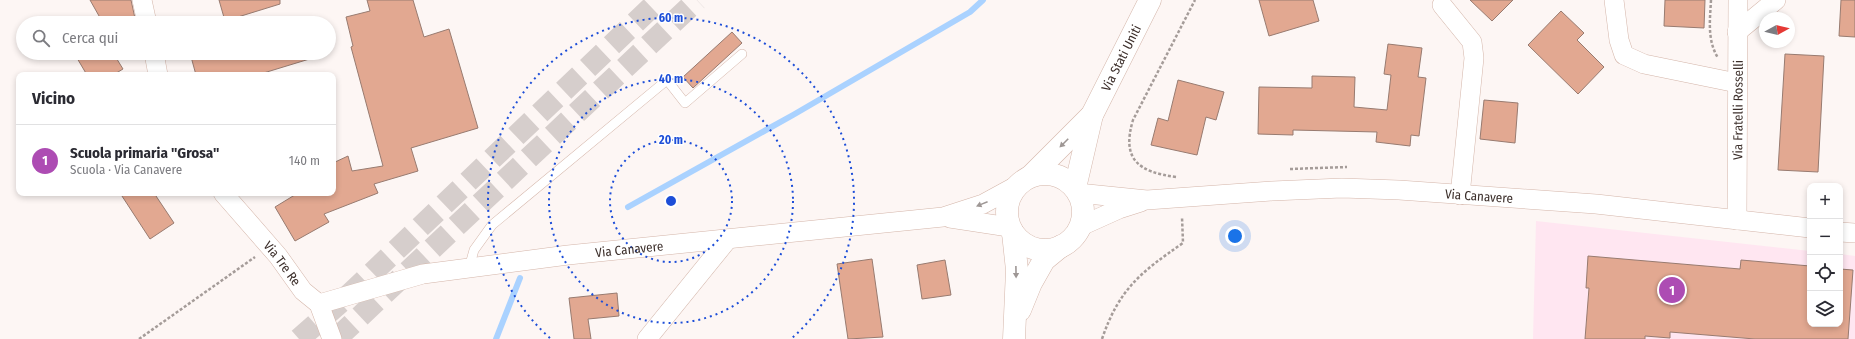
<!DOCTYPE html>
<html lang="it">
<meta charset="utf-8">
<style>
:root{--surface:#fff;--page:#f7f7f7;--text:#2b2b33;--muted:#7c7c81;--line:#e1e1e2;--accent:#ad4cb3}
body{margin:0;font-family:"Fira Sans Condensed",sans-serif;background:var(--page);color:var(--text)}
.controls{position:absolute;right:12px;bottom:12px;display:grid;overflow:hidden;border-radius:8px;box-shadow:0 2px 6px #0003}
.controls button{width:36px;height:36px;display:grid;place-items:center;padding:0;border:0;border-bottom:1px solid var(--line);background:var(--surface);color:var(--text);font:20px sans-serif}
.compass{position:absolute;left:1759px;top:12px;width:36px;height:36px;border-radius:50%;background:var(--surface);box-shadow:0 2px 6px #0003;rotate:82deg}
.you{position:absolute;left:1235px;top:236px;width:14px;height:14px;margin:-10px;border:3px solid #fff;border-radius:50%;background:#1a73e8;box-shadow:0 0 0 6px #1a73e833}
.badge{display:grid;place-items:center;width:26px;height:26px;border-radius:50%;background:var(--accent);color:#fff;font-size:13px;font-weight:700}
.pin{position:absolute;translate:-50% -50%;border:2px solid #fff;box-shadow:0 1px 4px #0006}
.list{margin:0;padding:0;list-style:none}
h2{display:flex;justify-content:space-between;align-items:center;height:52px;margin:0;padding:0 16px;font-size:17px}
h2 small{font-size:13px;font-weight:400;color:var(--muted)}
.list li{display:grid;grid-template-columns:26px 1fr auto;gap:12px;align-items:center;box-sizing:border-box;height:72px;padding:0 16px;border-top:1px solid var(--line)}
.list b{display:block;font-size:15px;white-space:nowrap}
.list p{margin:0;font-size:13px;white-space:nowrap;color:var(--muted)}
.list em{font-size:13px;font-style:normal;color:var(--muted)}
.icon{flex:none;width:22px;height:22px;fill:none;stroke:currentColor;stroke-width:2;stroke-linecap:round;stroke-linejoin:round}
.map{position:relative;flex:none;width:1855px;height:339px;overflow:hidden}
.search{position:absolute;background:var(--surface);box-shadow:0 2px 6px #0003;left:16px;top:16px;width:320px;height:44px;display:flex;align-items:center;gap:10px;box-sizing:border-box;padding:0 14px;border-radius:22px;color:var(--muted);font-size:15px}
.panel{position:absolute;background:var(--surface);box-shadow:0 2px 6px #0003;left:16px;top:72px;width:320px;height:124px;border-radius:8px}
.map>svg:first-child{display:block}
</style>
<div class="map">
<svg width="1855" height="339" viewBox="0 0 1855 339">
<rect width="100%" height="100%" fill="#fdf6f4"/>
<!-- education -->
<path fill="#ffe6f1" d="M 1536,221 L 1810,251 L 1810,324 L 1840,324 L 1840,254 L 1855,256 L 1855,339 L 1533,339 Z"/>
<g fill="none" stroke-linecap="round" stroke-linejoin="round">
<!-- stream -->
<path stroke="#aad2ff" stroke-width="6" d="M 628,207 L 793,115 L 970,12 L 983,0
M 496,339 L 520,278"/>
</g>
<!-- building -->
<path fill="#e2a891" stroke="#987b70" d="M 90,0 L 131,0 L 136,23 L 103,23 Z
M 219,0 L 280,0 L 280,4 L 225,21 Z
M 367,0 L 413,0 L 424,37 L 449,29 L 478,128 L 411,148 L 418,171 L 374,184 L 378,193 L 324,214 L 329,222 L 295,241 L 275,207 L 298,193 L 333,193 L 333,163 L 348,156 L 352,171 L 383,166 L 351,47 L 353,46 L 346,17 L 370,11 Z
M 1259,0 L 1313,0 L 1319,21 L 1269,36 Z
M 1470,0 L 1513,0 L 1492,21 Z
M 1665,0 L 1705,0 L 1704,28 L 1664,26 Z
M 1841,0 L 1855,0 L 1855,37 L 1839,36 Z
M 1561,11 L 1584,33 L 1577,40 L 1604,67 L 1578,94 L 1528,45 Z
M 732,32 L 742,43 L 693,88 L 683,77 Z
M 1388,44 L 1422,48 L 1418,77 L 1426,78 L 1419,136 L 1411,135 L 1410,146 L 1376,142 L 1377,132 L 1293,130 L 1293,135 L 1258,134 L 1259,87 L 1312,88 L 1312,76 L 1355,77 L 1354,107 L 1387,110 L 1391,75 L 1384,74 Z
M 74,53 L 123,53 L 115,56 L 123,69 L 113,75 L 87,75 Z
M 190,53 L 315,53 L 316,57 L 257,75 L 196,75 Z
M 1785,54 L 1824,56 L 1818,172 L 1778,170 Z
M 1178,80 L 1224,92 L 1216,120 L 1206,117 L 1197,155 L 1151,145 L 1158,118 L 1168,121 Z
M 1484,100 L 1518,103 L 1515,143 L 1480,139 Z
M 120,193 L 154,193 L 174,223 L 150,239 Z
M 1588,256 L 1740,269 L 1741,260 L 1810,266 L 1810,324 L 1840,324 L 1840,269 L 1853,270 L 1848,339 L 1755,339 L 1670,332 L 1670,338 L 1645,336 L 1645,339 L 1585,339 L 1589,288 L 1586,288 Z
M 872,259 L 883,337 L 848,339 L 837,264 Z
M 945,260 L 951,295 L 922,299 L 917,265 Z
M 617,293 L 619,316 L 588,319 L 591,339 L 574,339 L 569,298 Z"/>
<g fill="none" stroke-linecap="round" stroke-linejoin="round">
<!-- highway-tunnel -->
<path stroke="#d6cecc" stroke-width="22" stroke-dasharray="22 11" stroke-linecap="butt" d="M 299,339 L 351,293 L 659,0
M 336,339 L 697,0"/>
<!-- lane casing -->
<g stroke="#d4b5a9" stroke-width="10">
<path id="lane" d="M 469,268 L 474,250 L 492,225 L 667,80 L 685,103 L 742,54"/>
</g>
<!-- street casing -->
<g stroke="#d4b5a9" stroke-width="20">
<g id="street">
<path d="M 142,0 L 147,23"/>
<path d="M 1614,0 L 1619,40 L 1624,55 L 1644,64 L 1737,83"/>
<path d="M 1442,5 L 1472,42 L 1474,58 L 1460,195"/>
<path d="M 1737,32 L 1776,0"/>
<path d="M 154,53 L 158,75"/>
<path id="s1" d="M 223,193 L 278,256 L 303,291 L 319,304 L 332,339"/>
<path id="s2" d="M 1078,193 L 1147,200 L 1272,191 L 1342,188 L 1399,190 L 1596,204 L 1810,228"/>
<path d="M 950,218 L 1009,227"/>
<path id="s3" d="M 1737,220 L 1738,0"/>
<path d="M 1079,227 L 1119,209 L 1141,202"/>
<path d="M 1840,232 L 1855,233"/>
<path id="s4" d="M 319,304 L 423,274 L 568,255 L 943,217 L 983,204 L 1016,186"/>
<path d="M 647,339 L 728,239"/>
</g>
</g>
<!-- secondary casing -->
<g stroke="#d4b5a9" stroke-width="23">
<g id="secondary">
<circle cx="1045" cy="212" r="38"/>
<path d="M 1031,176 L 1092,115"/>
<path id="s5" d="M 1075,188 L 1092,115 L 1150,0"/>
<path d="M 1013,233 L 1017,270 L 1014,339"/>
<path d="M 1020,310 L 1031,283 L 1044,260 L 1061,246"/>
</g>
</g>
<!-- path -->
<path stroke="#a59c99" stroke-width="2.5" stroke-dasharray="3 2" stroke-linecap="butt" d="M 1711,0 C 1710,20 1707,40 1718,58
M 1290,169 L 1347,167
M 1176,177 C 1139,172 1121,160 1133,120 L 1195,0
M 139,339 L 255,257
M 1102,339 C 1119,289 1141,272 1183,243 L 1182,217"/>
<!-- lane -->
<use href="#lane" stroke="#fff" stroke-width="9"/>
<!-- street -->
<use href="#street" stroke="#fff" stroke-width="19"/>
<!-- secondary -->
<use href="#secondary" stroke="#fff" stroke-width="22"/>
</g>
<!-- one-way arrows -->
<defs><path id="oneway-solid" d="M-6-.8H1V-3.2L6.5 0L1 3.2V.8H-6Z"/></defs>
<g fill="#9e9795">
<use href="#oneway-solid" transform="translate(1064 143) rotate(135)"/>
<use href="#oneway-solid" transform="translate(982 204) rotate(158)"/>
<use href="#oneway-solid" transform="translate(1016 272) rotate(89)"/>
</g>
<!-- distance rings -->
<g fill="none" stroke="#1d4ed8" stroke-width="2" stroke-dasharray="2 4">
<circle cx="671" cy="201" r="61"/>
<circle cx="671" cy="201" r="122"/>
<path d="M550 338A183 183 0 1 1 792 338"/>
</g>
<g text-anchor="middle" stroke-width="3" stroke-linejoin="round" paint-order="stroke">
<!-- street labels -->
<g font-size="13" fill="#3c2f2b" stroke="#fff">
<text dy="5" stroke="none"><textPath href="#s5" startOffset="139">Via Stati Uniti</textPath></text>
<text dy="5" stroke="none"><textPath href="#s3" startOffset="110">Via Fratelli Rosselli</textPath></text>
<text dy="5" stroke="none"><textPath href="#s2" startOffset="402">Via Canavere</textPath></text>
<text dy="5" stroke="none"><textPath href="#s4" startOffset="316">Via Canavere</textPath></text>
<text dy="5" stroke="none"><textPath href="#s1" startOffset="92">Via Tre Re</textPath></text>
</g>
</g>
<circle cx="671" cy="201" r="6" fill="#1d4ed8" stroke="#fff" stroke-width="2"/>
<g font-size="12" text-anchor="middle" font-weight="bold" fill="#1d4ed8" stroke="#fff" stroke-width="3" stroke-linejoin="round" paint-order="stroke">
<text x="671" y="22">60 m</text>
<text x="671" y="83">40 m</text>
<text x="671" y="144">20 m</text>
</g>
</svg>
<div class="controls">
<button>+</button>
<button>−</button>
<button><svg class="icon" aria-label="locate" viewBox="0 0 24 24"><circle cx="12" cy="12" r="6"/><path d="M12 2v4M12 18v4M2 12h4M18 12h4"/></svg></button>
<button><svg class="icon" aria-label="layers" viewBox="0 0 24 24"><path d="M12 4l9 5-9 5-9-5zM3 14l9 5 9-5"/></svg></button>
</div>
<svg class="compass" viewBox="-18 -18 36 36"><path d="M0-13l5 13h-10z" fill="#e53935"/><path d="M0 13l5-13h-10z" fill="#7c7c81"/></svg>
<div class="you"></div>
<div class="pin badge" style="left:1672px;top:290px">1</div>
<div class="search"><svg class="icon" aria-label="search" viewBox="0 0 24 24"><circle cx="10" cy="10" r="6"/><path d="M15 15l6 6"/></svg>Cerca qui</div>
<section class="panel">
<h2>Vicino<small></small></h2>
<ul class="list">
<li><span class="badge">1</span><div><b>Scuola primaria &quot;Grosa&quot;</b><p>Scuola · Via Canavere</p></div><em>140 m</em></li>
</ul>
</section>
</div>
